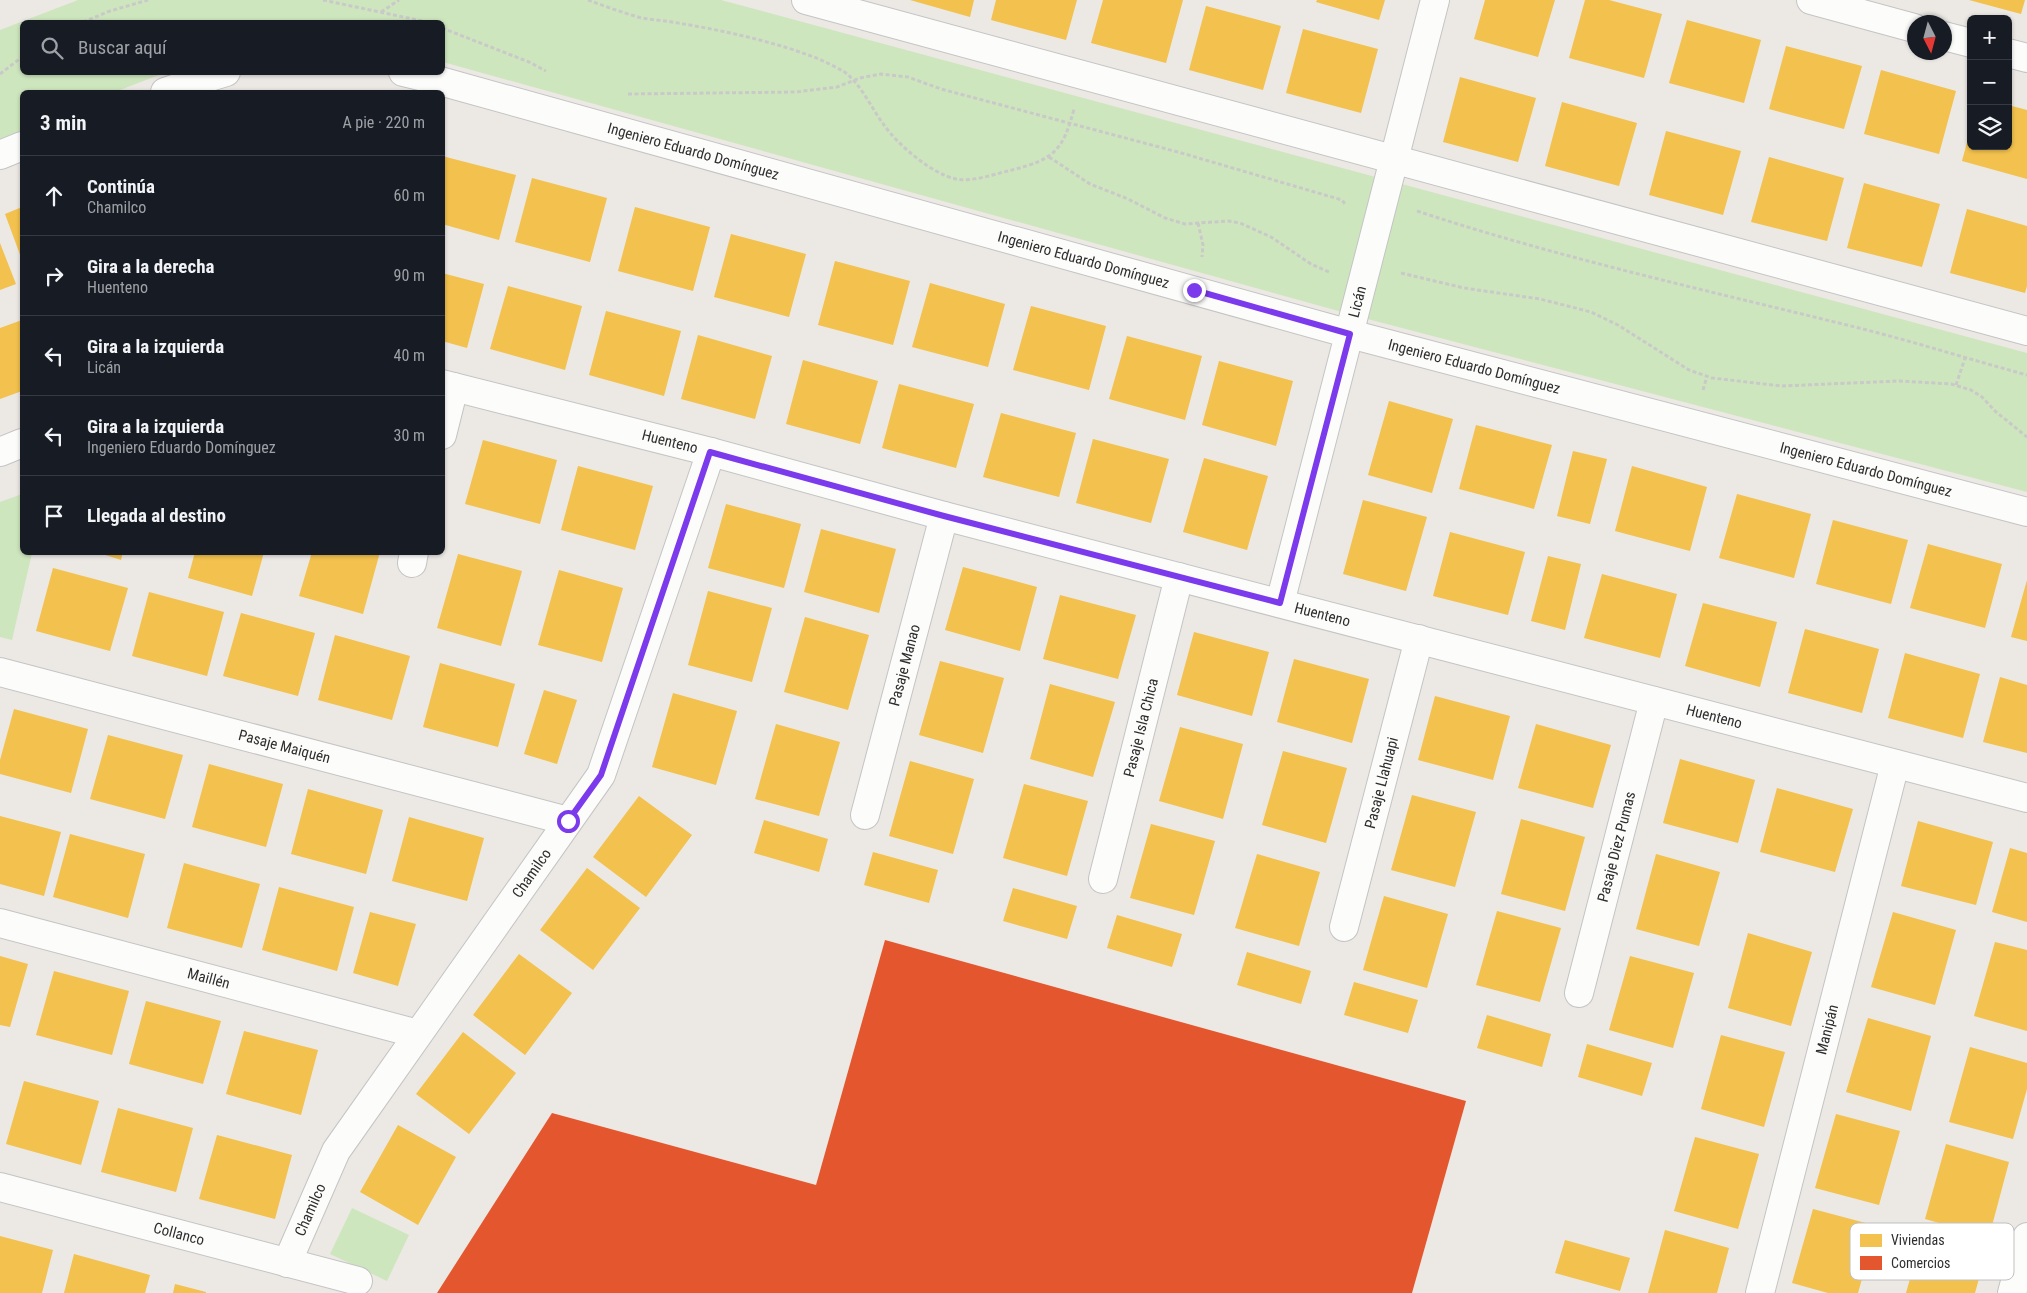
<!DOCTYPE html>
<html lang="es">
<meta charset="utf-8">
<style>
:root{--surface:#171b24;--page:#20242c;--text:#f1f3f6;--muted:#9ea1a6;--line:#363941}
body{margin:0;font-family:"Roboto Condensed",sans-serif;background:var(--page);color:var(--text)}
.controls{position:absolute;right:15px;top:15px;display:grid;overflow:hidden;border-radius:8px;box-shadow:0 1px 4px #0004}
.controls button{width:45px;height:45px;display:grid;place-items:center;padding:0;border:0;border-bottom:1px solid var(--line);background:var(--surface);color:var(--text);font:25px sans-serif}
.compass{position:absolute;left:1907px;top:15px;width:45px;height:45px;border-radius:50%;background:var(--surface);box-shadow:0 1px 4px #0004;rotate:174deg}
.stop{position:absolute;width:15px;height:15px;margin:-11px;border:4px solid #7c3aed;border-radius:50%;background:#fff}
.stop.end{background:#7c3aed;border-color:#fff;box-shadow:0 1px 5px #0008}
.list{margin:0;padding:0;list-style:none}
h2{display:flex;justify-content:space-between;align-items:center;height:65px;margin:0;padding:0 20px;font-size:21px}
h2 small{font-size:16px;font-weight:400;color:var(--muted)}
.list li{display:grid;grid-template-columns:32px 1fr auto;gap:15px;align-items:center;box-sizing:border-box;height:80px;padding:0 20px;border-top:1px solid var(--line)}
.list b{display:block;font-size:19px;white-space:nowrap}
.list p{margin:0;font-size:16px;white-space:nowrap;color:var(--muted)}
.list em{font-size:16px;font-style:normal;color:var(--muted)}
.icon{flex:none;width:28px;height:28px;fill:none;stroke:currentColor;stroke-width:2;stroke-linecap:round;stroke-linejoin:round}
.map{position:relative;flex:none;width:2027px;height:1293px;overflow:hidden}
.search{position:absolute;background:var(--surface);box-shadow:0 1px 4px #0004;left:20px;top:20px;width:425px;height:55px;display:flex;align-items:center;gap:12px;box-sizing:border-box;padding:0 18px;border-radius:8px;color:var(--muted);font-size:19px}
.panel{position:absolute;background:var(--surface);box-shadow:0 1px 4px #0004;left:20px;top:90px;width:425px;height:465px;border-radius:8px}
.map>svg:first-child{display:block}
</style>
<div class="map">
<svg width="2027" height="1293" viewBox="0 0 2027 1293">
<rect width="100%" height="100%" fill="#ece8e4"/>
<!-- green -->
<path fill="#cee6be" d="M 78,0 L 721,0 L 2027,353 L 2027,492 L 1360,317 L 443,62 L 442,22 L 22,22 L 22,72 L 164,73 L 115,92 L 22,92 L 22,130 L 0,139 L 0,30 Z
M 22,494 L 22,552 L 32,553 L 12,640 L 0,637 L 0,502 Z
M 352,1208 L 409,1235 L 387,1281 L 330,1254 Z"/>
<!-- homes -->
<path fill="#f2c14e" d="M 910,0 L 974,0 L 970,17 Z
M 996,0 L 1077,0 L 1066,40 L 991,20 Z
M 1103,0 L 1183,0 L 1166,63 L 1091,43 Z
M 1317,0 L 1385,0 L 1379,20 L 1316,2 Z
M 1485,0 L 1555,0 L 1538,57 L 1474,39 Z
M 1585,0 L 1609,0 L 1662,14 L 1644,78 L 1569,58 Z
M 1969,0 L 2025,0 L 2021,14 Z
M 1206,6 L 1281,26 L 1263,90 L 1189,70 Z
M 1687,20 L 1761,40 L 1744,103 L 1669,83 Z
M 1303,29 L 1378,49 L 1361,113 L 1286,93 Z
M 1786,46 L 1862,66 L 1844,129 L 1769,109 Z
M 1881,70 L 1956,91 L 1939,154 L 1864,134 Z
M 1460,77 L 1536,98 L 1518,162 L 1443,142 Z
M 1562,102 L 1637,123 L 1619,186 L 1545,166 Z
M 2008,105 L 2027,110 L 2027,179 L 1962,161 L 1970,131 L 1971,146 L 2008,146 Z
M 1666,131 L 1741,151 L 1723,215 L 1649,195 Z
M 442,156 L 516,175 L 499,240 L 442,224 Z
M 1769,157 L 1844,178 L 1827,241 L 1751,222 Z
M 532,178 L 607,198 L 590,262 L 515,242 Z
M 1864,183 L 1940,204 L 1922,267 L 1847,248 Z
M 22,207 L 22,260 L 5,214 Z
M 635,207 L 710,227 L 693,291 L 618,271 Z
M 1967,209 L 2027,226 L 2027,286 L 2025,293 L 1950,273 Z
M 731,234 L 806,254 L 789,317 L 714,297 Z
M 0,243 L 16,284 L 0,290 Z
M 835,261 L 910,281 L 893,345 L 818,325 Z
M 442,273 L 484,284 L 467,348 L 442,341 Z
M 930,283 L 1005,304 L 988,367 L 912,347 Z
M 508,286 L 582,306 L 565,370 L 490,349 Z
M 1031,306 L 1106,326 L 1089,390 L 1013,370 Z
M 606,311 L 681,331 L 664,396 L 589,375 Z
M 22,320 L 22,391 L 0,399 L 0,328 Z
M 698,335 L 772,356 L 755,419 L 681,399 Z
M 1127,336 L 1202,356 L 1185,420 L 1109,399 Z
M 803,360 L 878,381 L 860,444 L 786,424 Z
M 1219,361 L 1293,381 L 1276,446 L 1202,425 Z
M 899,384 L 974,404 L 956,468 L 882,448 Z
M 1389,401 L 1453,419 L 1432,493 L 1368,475 Z
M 1001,413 L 1076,433 L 1059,497 L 983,477 Z
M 1476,425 L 1552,445 L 1534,509 L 1459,489 Z
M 1093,439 L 1169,459 L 1151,523 L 1076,503 Z
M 483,440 L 557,460 L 540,524 L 465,504 Z
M 1573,451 L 1607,459 L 1590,524 L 1557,516 Z
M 1204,458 L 1268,476 L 1247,550 L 1183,532 Z
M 578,466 L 653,486 L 635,550 L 561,530 Z
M 1632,466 L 1707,487 L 1690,551 L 1615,531 Z
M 1737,494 L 1811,514 L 1794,578 L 1719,558 Z
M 1363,500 L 1427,517 L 1406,591 L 1343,574 Z
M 726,504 L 801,524 L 784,588 L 708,568 Z
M 1833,520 L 1908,540 L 1891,604 L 1816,584 Z
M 821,529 L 896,549 L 879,613 L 804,592 Z
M 1450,532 L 1525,552 L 1508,615 L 1433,596 Z
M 1928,544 L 2002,564 L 1985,628 L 1910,608 Z
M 96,552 L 123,552 L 121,560 Z
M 195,552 L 264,552 L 252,596 L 188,578 Z
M 312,552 L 380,552 L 363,614 L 299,596 Z
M 458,554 L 522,571 L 501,646 L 437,628 Z
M 1548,556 L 1581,564 L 1565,630 L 1531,621 Z
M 963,567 L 1037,587 L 1020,651 L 945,630 Z
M 53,568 L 128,588 L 110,651 L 36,631 Z
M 559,570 L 623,588 L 602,662 L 538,645 Z
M 1602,574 L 1677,594 L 1660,658 L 1584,638 Z
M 2027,580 L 2027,641 L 2011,637 Z
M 708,591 L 772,608 L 752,682 L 688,665 Z
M 149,592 L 224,612 L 207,676 L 132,656 Z
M 1060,595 L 1136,615 L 1118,679 L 1043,659 Z
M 1703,603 L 1777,622 L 1760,687 L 1685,666 Z
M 241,613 L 315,633 L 298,696 L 223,676 Z
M 805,617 L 869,635 L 848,710 L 784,692 Z
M 1805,629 L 1879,649 L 1862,713 L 1788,693 Z
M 1194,632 L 1269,652 L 1252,716 L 1177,695 Z
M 335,635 L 410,656 L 392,720 L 318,700 Z
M 1905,653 L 1980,674 L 1963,738 L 1888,718 Z
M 1294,659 L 1369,679 L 1352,743 L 1277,722 Z
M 940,661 L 1004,678 L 983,753 L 919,735 Z
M 440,663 L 515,684 L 498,747 L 423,727 Z
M 2000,677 L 2027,685 L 2027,753 L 1983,742 Z
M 1050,684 L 1115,702 L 1093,777 L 1030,759 Z
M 544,690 L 577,700 L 557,764 L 524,754 Z
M 673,693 L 737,711 L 716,785 L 652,767 Z
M 1435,696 L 1510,716 L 1493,780 L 1418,760 Z
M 14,709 L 88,729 L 71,793 L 0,774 L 0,760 Z
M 776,724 L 840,742 L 819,816 L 755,799 Z
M 1536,724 L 1611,745 L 1593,808 L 1518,788 Z
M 1180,727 L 1243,744 L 1223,819 L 1159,801 Z
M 108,735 L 183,755 L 165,819 L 90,799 Z
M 1283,751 L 1347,768 L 1326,843 L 1262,825 Z
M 1680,759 L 1755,780 L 1738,843 L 1663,823 Z
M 910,761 L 974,779 L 953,854 L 889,836 Z
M 209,764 L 283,784 L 266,847 L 192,827 Z
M 1024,784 L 1088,801 L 1067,876 L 1003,858 Z
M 1777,788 L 1853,809 L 1835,872 L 1760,852 Z
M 308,789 L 383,810 L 366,874 L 291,854 Z
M 1412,795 L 1476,812 L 1455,887 L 1391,870 Z
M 639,796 L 692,835 L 646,897 L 593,857 Z
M 0,816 L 61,832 L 44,896 L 0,884 Z
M 409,817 L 484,838 L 467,901 L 392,881 Z
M 1521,819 L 1585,837 L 1565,911 L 1501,894 Z
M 764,820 L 828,839 L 819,872 L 754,853 Z
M 1918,821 L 1993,842 L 1976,905 L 1901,886 Z
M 1151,824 L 1215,841 L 1194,915 L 1130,898 Z
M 70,834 L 145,854 L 128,918 L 53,897 Z
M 2010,848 L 2027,853 L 2027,922 L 1992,912 Z
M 873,852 L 938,870 L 929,903 L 864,885 Z
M 1257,854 L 1320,872 L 1299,946 L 1235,928 Z
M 1656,854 L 1720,872 L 1699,946 L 1636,929 Z
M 184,863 L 260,884 L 242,948 L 167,928 Z
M 587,868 L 640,908 L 593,970 L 540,930 Z
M 279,887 L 354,907 L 337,971 L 262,950 Z
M 1013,888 L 1077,906 L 1067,939 L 1003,921 Z
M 1384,896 L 1448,914 L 1427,988 L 1363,970 Z
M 1497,911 L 1561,928 L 1540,1002 L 1476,985 Z
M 370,912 L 416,924 L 398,986 L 353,973 Z
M 1893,912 L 1956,930 L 1935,1005 L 1871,987 Z
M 1117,915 L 1182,934 L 1172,967 L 1107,948 Z
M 1748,933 L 1812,952 L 1791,1026 L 1728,1008 Z
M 1995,942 L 2027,950 L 2027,1031 L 1974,1016 Z
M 1247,952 L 1311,971 L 1301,1004 L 1237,985 Z
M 519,954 L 572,993 L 525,1055 L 473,1015 Z
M 0,956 L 28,964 L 10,1027 L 0,1025 Z
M 1630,956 L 1694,973 L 1673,1048 L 1609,1030 Z
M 54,971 L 129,991 L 112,1055 L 36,1035 Z
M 1354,982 L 1418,1000 L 1408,1033 L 1344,1015 Z
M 146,1001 L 221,1021 L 203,1084 L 129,1064 Z
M 1487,1015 L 1551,1034 L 1542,1067 L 1477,1048 Z
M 1868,1018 L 1931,1036 L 1911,1111 L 1846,1092 Z
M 244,1031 L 318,1050 L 301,1115 L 226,1094 Z
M 463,1032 L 516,1073 L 469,1134 L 416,1094 Z
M 1721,1035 L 1785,1052 L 1764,1127 L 1701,1109 Z
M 1587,1044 L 1652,1063 L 1642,1096 L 1578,1077 Z
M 1970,1047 L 2027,1063 L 2027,1089 L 2013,1139 L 1949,1122 Z
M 24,1081 L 99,1101 L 81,1165 L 6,1144 Z
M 118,1108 L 193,1128 L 176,1192 L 101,1172 Z
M 1836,1114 L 1900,1131 L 1879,1205 L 1815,1188 Z
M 398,1125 L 456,1157 L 418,1225 L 360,1192 Z
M 217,1135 L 292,1155 L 275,1219 L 199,1199 Z
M 1695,1137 L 1759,1154 L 1738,1229 L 1674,1211 Z
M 1946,1144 L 2009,1162 L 1989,1237 L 1925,1219 Z
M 1813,1209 L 1877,1226 L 1858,1293 L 1828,1293 L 1792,1283 Z
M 1665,1230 L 1729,1248 L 1717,1293 L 1648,1293 Z
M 0,1236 L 53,1250 L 42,1293 L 0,1293 Z
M 1565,1240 L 1630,1258 L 1620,1291 L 1555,1273 Z
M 1921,1240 L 1985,1257 L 1975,1293 L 1906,1293 Z
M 74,1254 L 150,1275 L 145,1293 L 64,1293 Z
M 175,1284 L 206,1292 L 206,1293 L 173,1293 Z"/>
<!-- shops -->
<path fill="#e4572e" d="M 885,940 L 1466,1101 L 1412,1293 L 437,1293 L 552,1113 L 816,1185 Z"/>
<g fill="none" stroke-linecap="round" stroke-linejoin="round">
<!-- street casing -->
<g stroke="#c5c4c5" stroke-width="30">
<g id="street">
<path d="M 806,0 L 2027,331"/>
<path d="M 1811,0 L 1914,28"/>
<path d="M 1944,36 L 1971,43"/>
<path d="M 2008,53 L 2027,58"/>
<path id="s1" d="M 403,72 L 440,81 L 1350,334 L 2027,512"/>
<path d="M 165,92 L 200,80 L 226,72"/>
<path d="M 0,155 L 22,146"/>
<path id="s2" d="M 442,384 L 711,452 L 944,516 L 2027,798"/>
<path d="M 442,435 L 454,387"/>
<path d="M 0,452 L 22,443"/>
<path d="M 412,563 L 414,552"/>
<path id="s3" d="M 1280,603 L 1435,0"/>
<path id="s4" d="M 0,672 L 568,821"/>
<path id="s5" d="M 865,815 L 944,516"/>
<path id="s6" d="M 1103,879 L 1179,577"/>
<path id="s7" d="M 0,923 L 418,1034"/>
<path id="s8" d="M 1344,927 L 1419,639"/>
<path id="s9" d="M 1579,993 L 1654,701"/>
<path id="s10" d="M 0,1187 L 358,1281"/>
<path id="s11" d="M 287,1263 L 336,1151 L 601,775 L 711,452"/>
<path id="s12" d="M 1760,1293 L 1895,764"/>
<path d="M 2012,1293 L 2027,1237"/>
</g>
</g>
<!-- path -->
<path stroke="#c9c9c8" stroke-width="3" stroke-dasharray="4 2.5" stroke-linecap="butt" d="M 323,0 L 427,22
M 588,0 C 604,6 621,12 638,17 C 649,20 661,20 672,22 C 721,30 773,41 819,59 C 827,63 836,67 843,71 C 861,83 871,108 884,125 C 898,145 932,174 956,179 C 974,182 994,174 1012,170 C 1055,159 1063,150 1074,109
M 381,12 L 399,0
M 83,22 L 110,11 L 148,0
M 442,28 L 529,62 L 546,71
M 0,74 L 22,57
M 628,94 L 796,92 L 837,87 L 860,78 L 881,74 L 908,77 L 941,89 L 1178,152 L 1342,200 L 1345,204
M 1049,157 L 1090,184 L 1128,199 L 1165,218 L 1185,224 L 1228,221 L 1240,223 L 1271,237 L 1311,264 L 1329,272
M 1417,211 C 1563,259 1714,292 1863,329 C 1918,343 1972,360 2027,375
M 1198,223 L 1203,245 L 1202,257
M 1401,273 L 1464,288 L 1540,299 L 1591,312 L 1618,325 L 1689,370 L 1712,378 L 1781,386 L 1899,381 L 1951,384 L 1971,390 L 1982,397 L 1995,411 L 2027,437
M 1956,385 L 1965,358
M 1703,390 L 1707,376"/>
<!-- street -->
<use href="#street" stroke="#fcfcfb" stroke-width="28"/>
</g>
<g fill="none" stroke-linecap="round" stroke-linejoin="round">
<!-- route -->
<path stroke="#7c3aed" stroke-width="6" d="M 568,821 L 601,775 L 710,452 L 944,516 L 1280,603 L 1350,334 L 1194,290"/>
</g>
<g text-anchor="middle" stroke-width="5" stroke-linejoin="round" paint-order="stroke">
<!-- street labels -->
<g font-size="15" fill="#2e2e2e" stroke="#fff">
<text dy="5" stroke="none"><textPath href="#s1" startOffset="301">Ingeniero Eduardo Domínguez</textPath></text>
<text dy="5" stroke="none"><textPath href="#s1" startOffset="706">Ingeniero Eduardo Domínguez</textPath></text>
<text dy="5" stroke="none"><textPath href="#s3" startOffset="311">Licán</textPath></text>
<text dy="5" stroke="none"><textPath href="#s1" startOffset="1111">Ingeniero Eduardo Domínguez</textPath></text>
<text dy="5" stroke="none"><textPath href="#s2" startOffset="235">Huenteno</textPath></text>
<text dy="5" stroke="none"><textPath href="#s1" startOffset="1516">Ingeniero Eduardo Domínguez</textPath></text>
<text dy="5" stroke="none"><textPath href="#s2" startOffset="910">Huenteno</textPath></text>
<text dy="5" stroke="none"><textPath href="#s5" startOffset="155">Pasaje Manao</textPath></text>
<text dy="5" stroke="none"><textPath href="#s2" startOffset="1315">Huenteno</textPath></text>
<text dy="5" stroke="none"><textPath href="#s6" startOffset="156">Pasaje Isla Chica</textPath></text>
<text dy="5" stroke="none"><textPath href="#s4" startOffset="294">Pasaje Maiquén</textPath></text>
<text dy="5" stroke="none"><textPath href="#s8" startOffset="149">Pasaje Llahuapi</textPath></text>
<text dy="5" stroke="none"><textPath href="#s9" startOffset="151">Pasaje Diez Pumas</textPath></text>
<text dy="5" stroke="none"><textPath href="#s11" startOffset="462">Chamilco</textPath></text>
<text dy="5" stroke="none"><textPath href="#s7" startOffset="216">Maillén</textPath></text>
<text dy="5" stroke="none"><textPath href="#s12" startOffset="272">Manipán</textPath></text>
<text dy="5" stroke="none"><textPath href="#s11" startOffset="58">Chamilco</textPath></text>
<text dy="5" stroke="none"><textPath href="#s10" startOffset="185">Collanco</textPath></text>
</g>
</g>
<!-- legend -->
<rect x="1850" y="1223" width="164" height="57" rx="8" fill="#fff" stroke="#c0c0c0" stroke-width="1"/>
<rect x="1860" y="1234" width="22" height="13" fill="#f2c14e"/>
<rect x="1860" y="1256" width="22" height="14" fill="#e4572e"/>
<g font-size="14" fill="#2e2e2e">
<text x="1891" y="1245">Viviendas</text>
<text x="1891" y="1268">Comercios</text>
</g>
</svg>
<div class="controls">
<button>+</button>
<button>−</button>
<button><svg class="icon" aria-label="layers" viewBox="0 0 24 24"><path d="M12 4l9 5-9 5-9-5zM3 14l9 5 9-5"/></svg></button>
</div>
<svg class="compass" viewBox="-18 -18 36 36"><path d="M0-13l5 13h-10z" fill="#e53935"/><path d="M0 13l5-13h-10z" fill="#9ea1a6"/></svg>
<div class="stop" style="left:568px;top:821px"></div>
<div class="stop end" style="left:1194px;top:290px"></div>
<div class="search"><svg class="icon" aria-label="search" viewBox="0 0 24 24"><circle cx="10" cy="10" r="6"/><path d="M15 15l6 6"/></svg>Buscar aquí</div>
<section class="panel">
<h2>3 min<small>A pie · 220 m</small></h2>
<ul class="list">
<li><svg class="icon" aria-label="ahead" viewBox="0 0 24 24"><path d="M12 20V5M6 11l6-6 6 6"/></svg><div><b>Continúa</b><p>Chamilco</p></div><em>60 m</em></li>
<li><svg class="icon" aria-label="right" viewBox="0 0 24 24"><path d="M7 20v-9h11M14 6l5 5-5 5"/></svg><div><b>Gira a la derecha</b><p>Huenteno</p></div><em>90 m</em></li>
<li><svg class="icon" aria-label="left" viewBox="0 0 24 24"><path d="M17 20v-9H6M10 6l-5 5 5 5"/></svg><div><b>Gira a la izquierda</b><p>Licán</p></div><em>40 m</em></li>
<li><svg class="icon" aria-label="left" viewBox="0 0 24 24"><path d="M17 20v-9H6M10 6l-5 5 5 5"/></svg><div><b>Gira a la izquierda</b><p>Ingeniero Eduardo Domínguez</p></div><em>30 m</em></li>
<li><svg class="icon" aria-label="arrive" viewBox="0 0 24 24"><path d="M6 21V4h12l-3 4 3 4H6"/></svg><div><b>Llegada al destino</b></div></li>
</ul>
</section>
</div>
